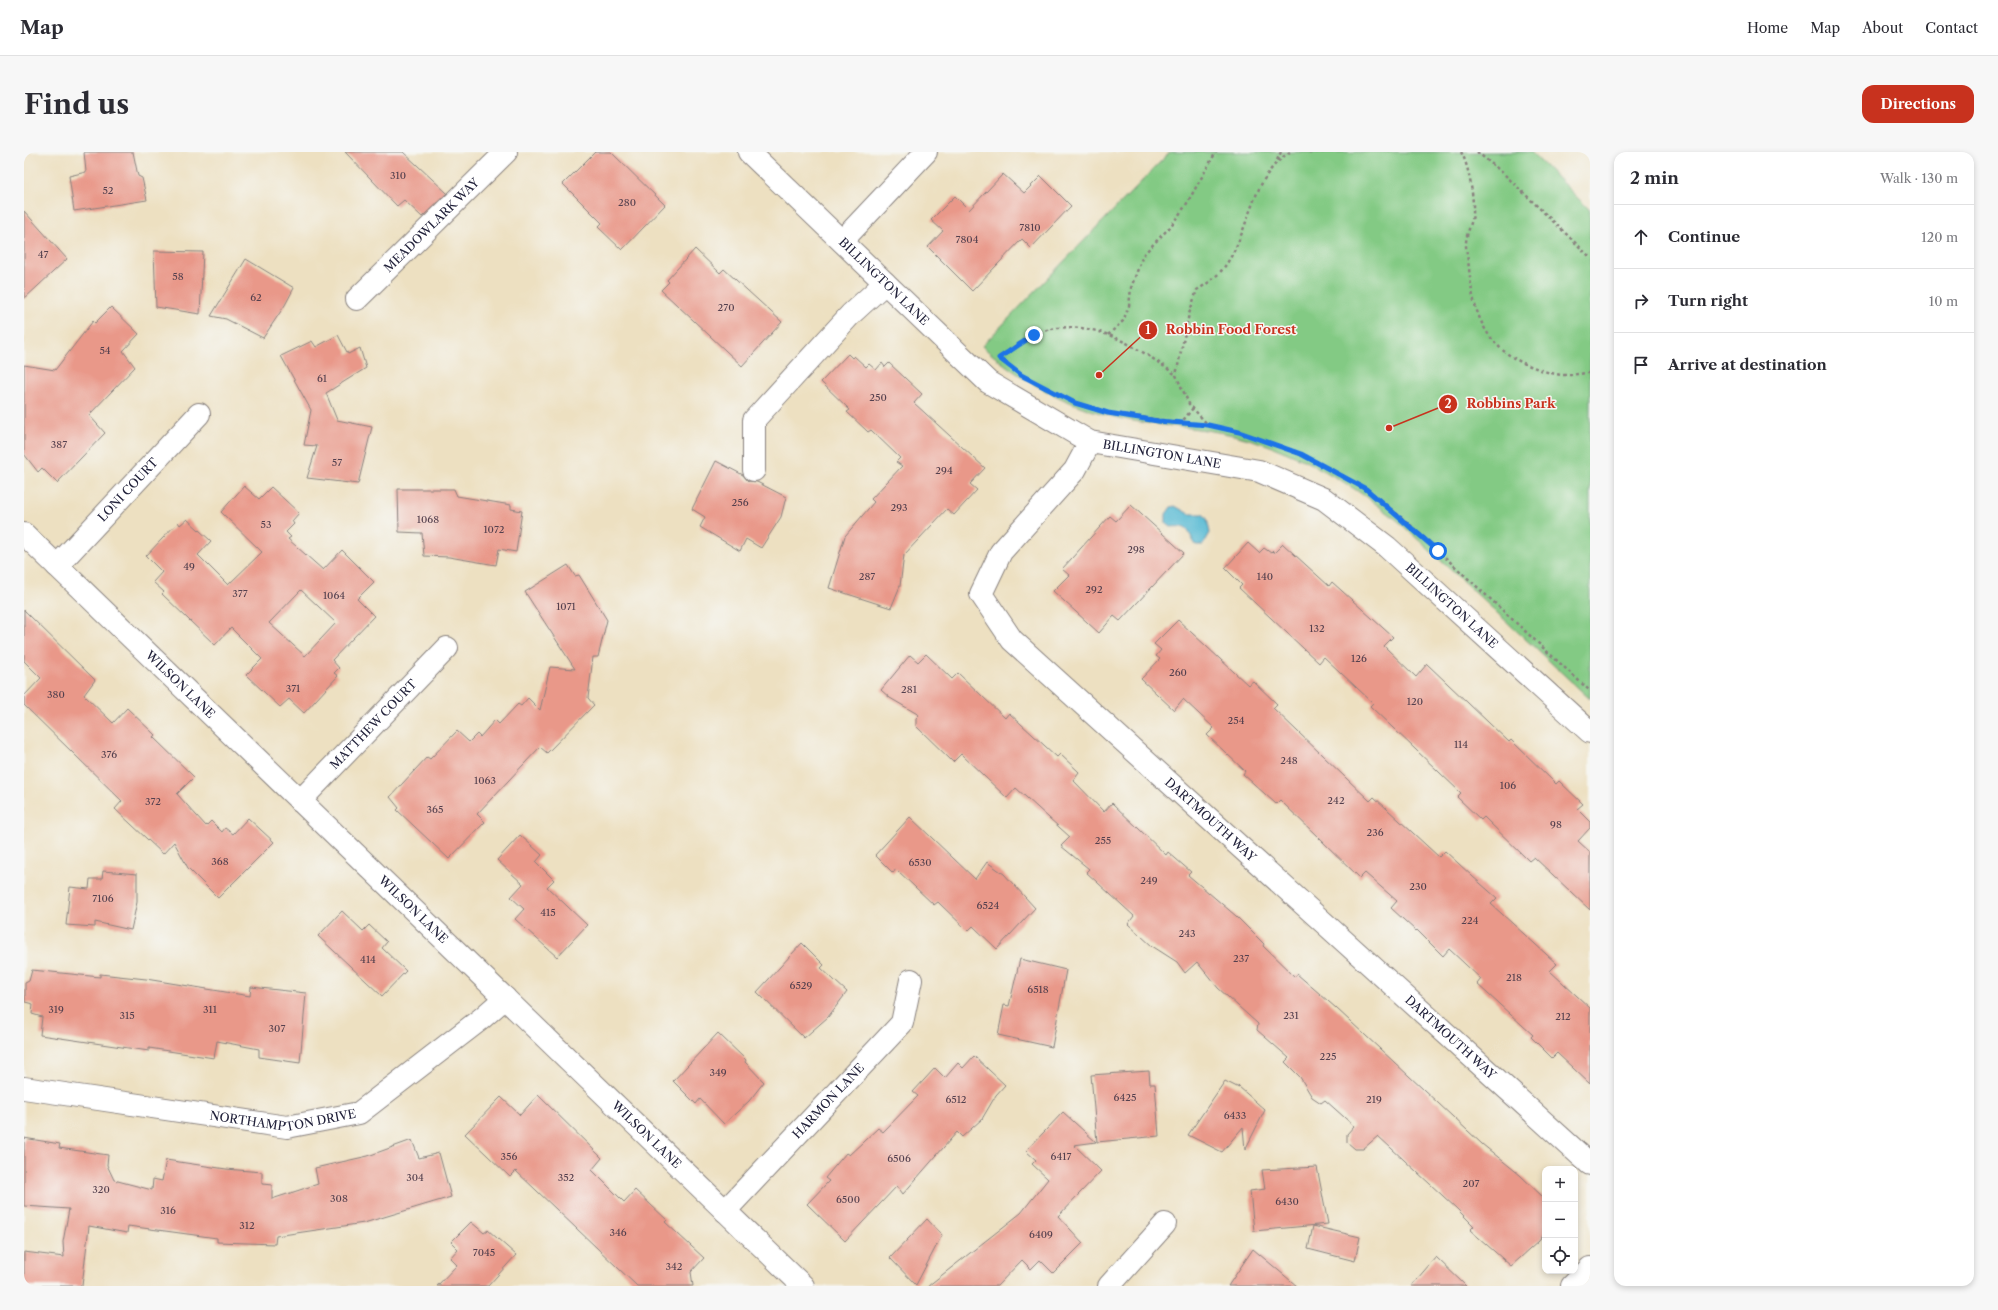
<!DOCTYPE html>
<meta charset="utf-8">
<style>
:root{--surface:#fff;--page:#f7f7f7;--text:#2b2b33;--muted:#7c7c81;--line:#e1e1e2;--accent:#c8321e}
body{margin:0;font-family:"Libre Caslon Text",serif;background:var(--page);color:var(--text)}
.controls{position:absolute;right:12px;bottom:12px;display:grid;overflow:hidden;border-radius:8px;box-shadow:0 2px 6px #0003}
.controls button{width:36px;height:36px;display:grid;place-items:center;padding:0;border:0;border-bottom:1px solid var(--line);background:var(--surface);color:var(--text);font:20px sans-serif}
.stop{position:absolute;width:12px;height:12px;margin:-9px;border:3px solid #1a73e8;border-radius:50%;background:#fff}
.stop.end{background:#1a73e8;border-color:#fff;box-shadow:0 1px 4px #0008}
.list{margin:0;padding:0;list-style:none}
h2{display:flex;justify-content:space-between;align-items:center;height:52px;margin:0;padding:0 16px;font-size:17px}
h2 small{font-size:13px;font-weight:400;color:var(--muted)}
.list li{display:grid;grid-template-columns:26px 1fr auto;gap:12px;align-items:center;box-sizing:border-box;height:64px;padding:0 16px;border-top:1px solid var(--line)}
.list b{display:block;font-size:15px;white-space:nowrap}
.list em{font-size:13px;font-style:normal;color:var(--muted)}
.icon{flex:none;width:22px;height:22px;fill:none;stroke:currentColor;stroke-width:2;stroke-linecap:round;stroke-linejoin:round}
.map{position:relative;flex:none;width:1566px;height:1134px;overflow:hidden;border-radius:12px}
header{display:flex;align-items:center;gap:24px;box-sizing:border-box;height:56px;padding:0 20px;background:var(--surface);border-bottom:1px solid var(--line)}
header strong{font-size:19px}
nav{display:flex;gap:22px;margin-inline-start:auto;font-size:14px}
.intro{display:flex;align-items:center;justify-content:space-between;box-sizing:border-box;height:96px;padding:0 24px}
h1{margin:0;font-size:28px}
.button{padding:10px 18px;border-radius:12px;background:var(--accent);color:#fff;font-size:14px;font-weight:700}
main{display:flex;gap:24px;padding:0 24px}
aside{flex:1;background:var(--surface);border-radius:12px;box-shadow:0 2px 6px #0003}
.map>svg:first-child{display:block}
</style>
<header>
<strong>Map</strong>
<nav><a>Home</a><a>Map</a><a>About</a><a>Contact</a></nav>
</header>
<div class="intro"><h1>Find us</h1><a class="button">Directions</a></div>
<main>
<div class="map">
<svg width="1566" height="1134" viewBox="0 0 1566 1134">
<rect width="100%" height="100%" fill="#f6f6f2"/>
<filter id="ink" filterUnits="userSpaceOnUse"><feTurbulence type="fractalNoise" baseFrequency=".025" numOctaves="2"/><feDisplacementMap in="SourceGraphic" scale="8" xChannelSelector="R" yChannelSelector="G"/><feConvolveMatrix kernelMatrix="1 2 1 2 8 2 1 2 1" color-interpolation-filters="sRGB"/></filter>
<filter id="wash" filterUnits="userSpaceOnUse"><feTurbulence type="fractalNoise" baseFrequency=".012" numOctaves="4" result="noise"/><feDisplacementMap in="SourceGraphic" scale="16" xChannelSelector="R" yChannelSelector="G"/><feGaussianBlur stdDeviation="0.9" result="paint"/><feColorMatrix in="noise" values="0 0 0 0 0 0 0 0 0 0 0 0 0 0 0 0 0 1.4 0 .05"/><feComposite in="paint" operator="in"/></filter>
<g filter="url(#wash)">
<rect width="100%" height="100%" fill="#ede0c1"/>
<!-- green -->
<path fill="#83ca84" stroke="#527660" d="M 1146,0 L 1507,0 L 1566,58 L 1566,547 L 1374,369 C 1330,333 1276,301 1221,286 C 1188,277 1155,275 1122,271 C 1059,262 1005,236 958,194 Z"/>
<!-- water -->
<path fill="#54b9d3" stroke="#3b6e87" d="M 1151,354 L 1165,362 L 1179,362 L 1183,367 L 1186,381 L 1179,393 L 1172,393 C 1163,380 1167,373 1147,375 L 1142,371 L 1142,362 L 1147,355 Z"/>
<g id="blocks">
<!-- building -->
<path fill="#e99889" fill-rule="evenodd" d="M 60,0 L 109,0 L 114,24 L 118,26 L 123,48 L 50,59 L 45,24 L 62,20 Z
M 321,0 L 379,0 L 423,41 L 398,65 L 380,48 L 373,54 Z
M 571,0 L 587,0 L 641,53 L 598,98 L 574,75 L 578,71 L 539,32 Z
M 979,22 L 1000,41 L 1017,24 L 1047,54 L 1007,96 L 998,87 L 948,139 L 904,95 L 919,79 L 907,68 L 931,44 L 945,58 Z
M 0,59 L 43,107 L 0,147 Z
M 671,97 L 696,121 L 700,117 L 758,170 L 718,214 L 637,138 L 645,130 L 643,128 Z
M 130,99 L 179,100 L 176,162 L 132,155 Z
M 222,107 L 270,136 L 261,153 L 239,186 L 202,167 L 187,164 Z
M 87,155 L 115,182 L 99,199 L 111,215 L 65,263 L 81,281 L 33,331 L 18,316 L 14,320 L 0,302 L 0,213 L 31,218 L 69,169 L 71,171 Z
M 314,183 L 324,202 L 336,196 L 342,216 L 302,241 L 313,268 L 348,275 L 334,332 L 283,326 L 293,294 L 280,293 L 287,258 L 257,204 L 288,189 L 292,195 Z
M 824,202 L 828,206 L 830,204 L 842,215 L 845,212 L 852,218 L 858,211 L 861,215 L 865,211 L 898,242 L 890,251 L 961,316 L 946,332 L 953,338 L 930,363 L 923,357 L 880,403 L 876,434 L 867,456 L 805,436 L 821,384 L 850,350 L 847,347 L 878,314 L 872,310 L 876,306 L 847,278 L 844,280 L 823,260 L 826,258 L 797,230 Z
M 692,309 L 719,323 L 724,329 L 733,330 L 762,345 L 757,365 L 737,396 L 722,387 L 716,399 L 676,375 L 681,365 L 668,357 Z
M 220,334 L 235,347 L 247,335 L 275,361 L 268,369 L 270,372 L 262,380 L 267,385 L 264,387 L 299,418 L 318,398 L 350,430 L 333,447 L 350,464 L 308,508 L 315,516 L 310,521 L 314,524 L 280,561 L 265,547 L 256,555 L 222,523 L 238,507 L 207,476 L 191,493 L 138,442 L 140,440 L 129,430 L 138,420 L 122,404 L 154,370 L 156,373 L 163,367 L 187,389 L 174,403 L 204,433 L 238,400 L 197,360 ZM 277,438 L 312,471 L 281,504 L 245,471 Z
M 374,337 L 430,337 L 433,344 L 487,353 L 487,357 L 498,359 L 492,400 L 475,397 L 472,413 L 425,405 L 400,404 L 398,381 L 375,380 Z
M 1107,353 L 1160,401 L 1096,469 L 1090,464 L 1075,481 L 1029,439 L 1045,423 L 1038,417 L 1086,364 L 1092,369 Z
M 1224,391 L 1235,401 L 1240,396 L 1247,401 L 1249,399 L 1250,401 L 1259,392 L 1305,434 L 1308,430 L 1369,485 L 1360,494 L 1392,525 L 1403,512 L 1485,590 L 1487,588 L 1532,632 L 1535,629 L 1559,652 L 1553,657 L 1566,670 L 1566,676 L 1554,689 L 1566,700 L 1566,758 L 1510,705 L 1505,709 L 1460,665 L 1457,668 L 1433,645 L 1437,641 L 1346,554 L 1349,551 L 1300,505 L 1295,511 L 1215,436 L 1218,433 L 1201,416 Z
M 544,413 L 551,424 L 555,423 L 583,468 L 574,505 L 569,505 L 564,546 L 570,553 L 523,601 L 516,595 L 453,662 L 461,670 L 425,707 L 373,658 L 375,656 L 366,645 L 403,605 L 406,607 L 433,579 L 445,590 L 453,582 L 456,585 L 471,568 L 475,572 L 494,552 L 497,554 L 504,546 L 516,558 L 526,515 L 551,517 L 501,440 Z
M 0,458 L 71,528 L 60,543 L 89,571 L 103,556 L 131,583 L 129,585 L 170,625 L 153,642 L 182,674 L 187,669 L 198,680 L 201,676 L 209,682 L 224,666 L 250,690 L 194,746 L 164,716 L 150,690 L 139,702 L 91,657 L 98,649 L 0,553 L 0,544 L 17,526 L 0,509 Z
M 1154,468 L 1224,533 L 1229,529 L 1253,552 L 1249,556 L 1346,649 L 1350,645 L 1415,705 L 1421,699 L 1448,724 L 1473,746 L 1467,752 L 1533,812 L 1526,819 L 1566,856 L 1566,932 L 1533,901 L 1528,906 L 1507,885 L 1509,883 L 1453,832 L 1457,827 L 1425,797 L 1419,804 L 1393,778 L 1392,779 L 1367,756 L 1373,749 L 1341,721 L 1336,726 L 1256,648 L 1252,652 L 1219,622 L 1221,619 L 1183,583 L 1190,576 L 1159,547 L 1150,558 L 1117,527 L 1136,507 L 1132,504 L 1137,498 L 1130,492 Z
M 902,502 L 928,527 L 934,521 L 981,566 L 985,561 L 1033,605 L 1036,602 L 1055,620 L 1049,628 L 1080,660 L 1088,651 L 1142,703 L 1144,700 L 1167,720 L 1164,723 L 1212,764 L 1240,792 L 1239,794 L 1271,825 L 1273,822 L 1312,856 L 1458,992 L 1496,1023 L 1521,1047 L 1521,1081 L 1515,1089 L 1487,1114 L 1446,1078 L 1450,1074 L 1432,1056 L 1354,984 L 1339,997 L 1331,997 L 1323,990 L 1323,982 L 1330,974 L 1301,948 L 1297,951 L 1288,945 L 1276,925 L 1261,910 L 1265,906 L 1233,878 L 1234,872 L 1194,836 L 1173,810 L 1161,821 L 1153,810 L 1128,794 L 1104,772 L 1110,764 L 1062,720 L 1065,717 L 1037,694 L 1046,685 L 992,636 L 983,646 L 937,602 L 929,610 L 892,574 L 892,566 L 895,563 L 866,546 L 857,538 L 886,503 L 894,510 Z
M 886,665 L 951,727 L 963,710 L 980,722 L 1011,756 L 973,797 L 949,774 L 944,779 L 914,750 L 910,753 L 872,717 L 869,721 L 851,703 Z
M 496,683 L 518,703 L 512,710 L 530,728 L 523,735 L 563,773 L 533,805 L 491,767 L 500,757 L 487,745 L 499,732 L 473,708 Z
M 79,719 L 113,722 L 113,750 L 107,778 L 71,770 L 71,775 L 42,773 L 46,735 L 65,737 L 66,727 L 78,727 Z
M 318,759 L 339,779 L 345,773 L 363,790 L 358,796 L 382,819 L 358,844 L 294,784 Z
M 778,791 L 800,813 L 797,816 L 823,840 L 804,865 L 780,886 L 733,840 Z
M 996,807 L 1042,818 L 1028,895 L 974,883 L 980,853 L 985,854 Z
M 8,818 L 76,825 L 76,822 L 122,827 L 226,844 L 227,835 L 282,841 L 276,911 L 235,905 L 235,897 L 193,889 L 190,906 L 125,896 L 125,899 L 16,883 L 18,865 L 8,862 L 9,852 L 1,850 L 1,831 L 5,829 Z
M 694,881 L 722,908 L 721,910 L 740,930 L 725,949 L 700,972 L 676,947 L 672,952 L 649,929 Z
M 950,904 L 981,933 L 972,943 L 958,967 L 938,985 L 933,980 L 879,1042 L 873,1034 L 821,1089 L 783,1052 L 805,1029 L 801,1026 L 822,1001 L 825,1003 L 854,976 L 859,980 L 894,944 L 889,940 L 911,916 L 921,926 L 934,911 L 939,916 Z
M 1125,919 L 1126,932 L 1131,932 L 1135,984 L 1073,990 L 1067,923 Z
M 1201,929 L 1215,936 L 1214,934 L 1241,958 L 1221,998 L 1219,975 L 1198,1000 L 1164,983 Z
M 514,943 L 578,1006 L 568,1018 L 600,1050 L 611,1038 L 643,1068 L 641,1070 L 680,1106 L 667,1120 L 669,1134 L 613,1134 L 492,1019 L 486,1025 L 441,982 L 477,945 L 496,963 Z
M 1039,960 L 1072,990 L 1050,993 L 1077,1019 L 1034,1064 L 1059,1091 L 1029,1121 L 1016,1108 L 1007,1117 L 998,1108 L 973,1134 L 904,1134 L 997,1061 L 1024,1027 L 1008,1012 L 1012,1008 L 1002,999 Z
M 0,986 L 36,992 L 35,996 L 84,1003 L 83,1013 L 90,1028 L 128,1038 L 129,1027 L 138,1029 L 142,1008 L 202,1017 L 238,1020 L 238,1032 L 248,1033 L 248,1047 L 294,1032 L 291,1016 L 344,1004 L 388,988 L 395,1006 L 415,1001 L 427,1045 L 340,1071 L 252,1084 L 251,1092 L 193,1090 L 193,1086 L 104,1074 L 103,1081 L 65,1074 L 58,1134 L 0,1134 L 0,1100 L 40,1105 L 39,1090 L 45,1057 L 0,1054 Z
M 1293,1015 L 1304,1072 L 1230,1079 L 1226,1039 L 1241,1037 L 1238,1018 Z
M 903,1067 L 918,1083 L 892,1133 L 866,1106 Z
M 447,1070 L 460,1081 L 464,1078 L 492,1103 L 464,1134 L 413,1134 L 433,1113 L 426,1106 L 434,1097 L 427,1090 Z
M 1289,1074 L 1336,1085 L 1331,1109 L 1284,1097 Z
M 1229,1097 L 1248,1113 L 1273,1134 L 1204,1134 Z
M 1412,1105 L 1442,1134 L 1387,1134 Z"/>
</g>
</g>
<g filter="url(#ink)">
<use href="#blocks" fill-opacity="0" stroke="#88817e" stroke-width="1"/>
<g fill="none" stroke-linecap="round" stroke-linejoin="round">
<!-- minor casing -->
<g stroke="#88817e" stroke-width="24">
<g id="minor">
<path id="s1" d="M 725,0 L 964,230 L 1066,290 L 1235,319 L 1300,347 L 1363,395 L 1566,580"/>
<path d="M 818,89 L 902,0"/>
<path id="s2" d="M 333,147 L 482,0"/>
<path id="s3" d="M 1066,290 L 1051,318 L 977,400 L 957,442 L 988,488 L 1566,1012"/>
<path d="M 730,318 L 730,268 L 827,162 L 861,131"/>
<path id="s4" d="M 0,382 L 779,1134"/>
<path id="s5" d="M 33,414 L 175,262"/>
<path id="s6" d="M 276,649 L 423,496"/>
<path id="s7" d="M 0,936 L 263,975 L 335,961 L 457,867 L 481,846"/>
<path id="s8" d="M 701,1059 L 878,871 L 887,828"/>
<path d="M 1085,1134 L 1141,1072"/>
<path d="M 1548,1134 L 1566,1116"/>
</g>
</g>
<!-- path -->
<path stroke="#88817e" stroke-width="2.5" stroke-dasharray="3 3" stroke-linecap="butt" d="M 1266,0 C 1226,25 1227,78 1201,114 C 1195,123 1183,132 1173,138 L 1165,162 L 1152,223 L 1165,252 L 1184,273 L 1215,280 L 1277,302 L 1342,337 L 1385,372 L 1566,539
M 1285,0 L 1303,0
M 1437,0 C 1445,13 1450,46 1449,62 C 1448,72 1442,81 1442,92 C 1442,99 1444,108 1445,116 C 1449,163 1462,198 1509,215 C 1519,219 1531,223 1542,223 C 1550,223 1558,221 1566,221
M 1453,0 L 1479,21 L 1566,105
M 1253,8 L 1257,0
M 1084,183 L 1099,169 L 1105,154 L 1107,136 L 1119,103 L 1146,75 L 1162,53 L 1192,0
M 975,206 C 989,196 1006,183 1023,178 C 1071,166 1115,196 1152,223
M 1055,252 L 1085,261 L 1157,271 L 1169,256
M 1158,271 L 1183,273"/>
<!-- minor -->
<use href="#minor" stroke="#fff" stroke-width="22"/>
</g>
</g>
<g fill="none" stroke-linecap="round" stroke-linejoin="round" filter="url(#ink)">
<!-- route -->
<path stroke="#1a73e8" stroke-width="5" d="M 1010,183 L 975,206 L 997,223 L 1051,251 L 1084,261 L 1134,269 L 1184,273 L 1215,280 L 1277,302 L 1342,337 L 1414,399"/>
</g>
<g text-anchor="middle" stroke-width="3" stroke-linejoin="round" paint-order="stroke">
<!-- number labels -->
<g font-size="10" fill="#54404e">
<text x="374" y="27">310</text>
<text x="84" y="42">52</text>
<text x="603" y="54">280</text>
<text x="1006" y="79">7810</text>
<text x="943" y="91">7804</text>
<text x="19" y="106">47</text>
<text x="154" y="128">58</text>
<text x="232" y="149">62</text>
<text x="702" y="159">270</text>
<text x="81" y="202">54</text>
<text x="298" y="230">61</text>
<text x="854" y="249">250</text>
<text x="35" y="296">387</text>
<text x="313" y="314">57</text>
<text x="920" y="322">294</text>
<text x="716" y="354">256</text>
<text x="875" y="359">293</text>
<text x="404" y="371">1068</text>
<text x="242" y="376">53</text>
<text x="470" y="381">1072</text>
<text x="1112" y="401">298</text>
<text x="165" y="418">49</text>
<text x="843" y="428">287</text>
<text x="1241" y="428">140</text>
<text x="1070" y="441">292</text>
<text x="216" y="445">377</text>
<text x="310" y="447">1064</text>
<text x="542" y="458">1071</text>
<text x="1293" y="480">132</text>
<text x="1335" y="510">126</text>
<text x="1154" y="524">260</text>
<text x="269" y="540">371</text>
<text x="885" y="541">281</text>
<text x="32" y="546">380</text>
<text x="1391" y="553">120</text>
<text x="1212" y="572">254</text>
<text x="1437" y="596">114</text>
<text x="85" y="606">376</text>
<text x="1265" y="612">248</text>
<text x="461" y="632">1063</text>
<text x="1484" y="637">106</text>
<text x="1312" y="652">242</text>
<text x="129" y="653">372</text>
<text x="411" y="661">365</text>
<text x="1532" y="676">98</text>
<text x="1351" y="684">236</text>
<text x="1079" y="692">255</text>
<text x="196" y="713">368</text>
<text x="896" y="714">6530</text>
<text x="1125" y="732">249</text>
<text x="1394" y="738">230</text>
<text x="79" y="750">7106</text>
<text x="964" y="757">6524</text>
<text x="524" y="764">415</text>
<text x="1446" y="772">224</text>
<text x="1163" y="785">243</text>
<text x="1217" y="810">237</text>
<text x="344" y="811">414</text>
<text x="1490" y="829">218</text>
<text x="777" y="837">6529</text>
<text x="1014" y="841">6518</text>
<text x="32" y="861">319</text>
<text x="186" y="861">311</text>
<text x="103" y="867">315</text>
<text x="1267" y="867">231</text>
<text x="1539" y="868">212</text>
<text x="253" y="880">307</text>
<text x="1304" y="908">225</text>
<text x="694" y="924">349</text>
<text x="1101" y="949">6425</text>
<text x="932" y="951">6512</text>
<text x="1350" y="951">219</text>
<text x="1211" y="967">6433</text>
<text x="485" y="1008">356</text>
<text x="1037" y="1008">6417</text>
<text x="875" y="1010">6506</text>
<text x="391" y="1029">304</text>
<text x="542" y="1029">352</text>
<text x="1447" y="1035">207</text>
<text x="77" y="1041">320</text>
<text x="315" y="1050">308</text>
<text x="824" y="1051">6500</text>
<text x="1263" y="1053">6430</text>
<text x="144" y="1062">316</text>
<text x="223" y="1077">312</text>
<text x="594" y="1084">346</text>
<text x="1017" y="1086">6409</text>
<text x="460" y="1104">7045</text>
<text x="650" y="1118">342</text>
</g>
<!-- street labels -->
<g font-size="12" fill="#22223b" stroke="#f6f6f2">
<text dy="4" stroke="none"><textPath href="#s2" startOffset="105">MEADOWLARK WAY</textPath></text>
<text dy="4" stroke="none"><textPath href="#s1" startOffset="187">BILLINGTON LANE</textPath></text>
<text dy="4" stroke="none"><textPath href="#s1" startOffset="523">BILLINGTON LANE</textPath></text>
<text dy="4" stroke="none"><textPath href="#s5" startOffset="104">LONI COURT</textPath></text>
<text dy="4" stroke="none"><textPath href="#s1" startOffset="859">BILLINGTON LANE</textPath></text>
<text dy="4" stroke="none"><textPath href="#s4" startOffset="217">WILSON LANE</textPath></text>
<text dy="4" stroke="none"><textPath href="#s6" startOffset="106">MATTHEW COURT</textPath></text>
<text dy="4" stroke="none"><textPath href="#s3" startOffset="512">DARTMOUTH WAY</textPath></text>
<text dy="4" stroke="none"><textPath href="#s4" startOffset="541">WILSON LANE</textPath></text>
<text dy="4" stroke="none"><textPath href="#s3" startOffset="836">DARTMOUTH WAY</textPath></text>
<text dy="4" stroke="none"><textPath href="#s8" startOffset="151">HARMON LANE</textPath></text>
<text dy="4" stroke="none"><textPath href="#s7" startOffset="262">NORTHAMPTON DRIVE</textPath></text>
<text dy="4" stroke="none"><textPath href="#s4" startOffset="865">WILSON LANE</textPath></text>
</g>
</g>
<!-- callouts -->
<path fill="none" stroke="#c8321e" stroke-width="1.5" d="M1075 223L1124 178M1365 276L1424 252"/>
<g fill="#c8321e" stroke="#f6f6f2" stroke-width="1.5">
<circle cx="1075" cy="223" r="4"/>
<circle cx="1365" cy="276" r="4"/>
<circle cx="1124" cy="178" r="10"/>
<circle cx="1424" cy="252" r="10"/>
</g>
<g font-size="12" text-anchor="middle" font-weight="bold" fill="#fff">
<text x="1124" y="182">1</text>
<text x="1424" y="256">2</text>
</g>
<g font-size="13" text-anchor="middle" font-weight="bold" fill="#c8321e" stroke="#f6f6f2" stroke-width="3" stroke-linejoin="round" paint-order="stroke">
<text x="1207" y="182">Robbin Food Forest</text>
<text x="1487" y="256">Robbins Park</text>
</g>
</svg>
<div class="controls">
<button>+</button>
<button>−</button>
<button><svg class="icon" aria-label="locate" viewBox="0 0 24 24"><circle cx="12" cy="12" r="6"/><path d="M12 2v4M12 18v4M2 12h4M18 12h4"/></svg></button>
</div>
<div class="stop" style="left:1414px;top:399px"></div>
<div class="stop end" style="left:1010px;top:183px"></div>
</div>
<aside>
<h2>2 min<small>Walk · 130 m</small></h2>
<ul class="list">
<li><svg class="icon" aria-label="ahead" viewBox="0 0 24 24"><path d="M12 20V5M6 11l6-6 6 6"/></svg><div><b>Continue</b></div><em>120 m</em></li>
<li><svg class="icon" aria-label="right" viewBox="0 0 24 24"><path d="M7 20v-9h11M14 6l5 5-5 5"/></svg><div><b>Turn right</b></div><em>10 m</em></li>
<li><svg class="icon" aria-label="arrive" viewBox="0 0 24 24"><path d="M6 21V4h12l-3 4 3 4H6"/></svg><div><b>Arrive at destination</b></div></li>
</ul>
</aside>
</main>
